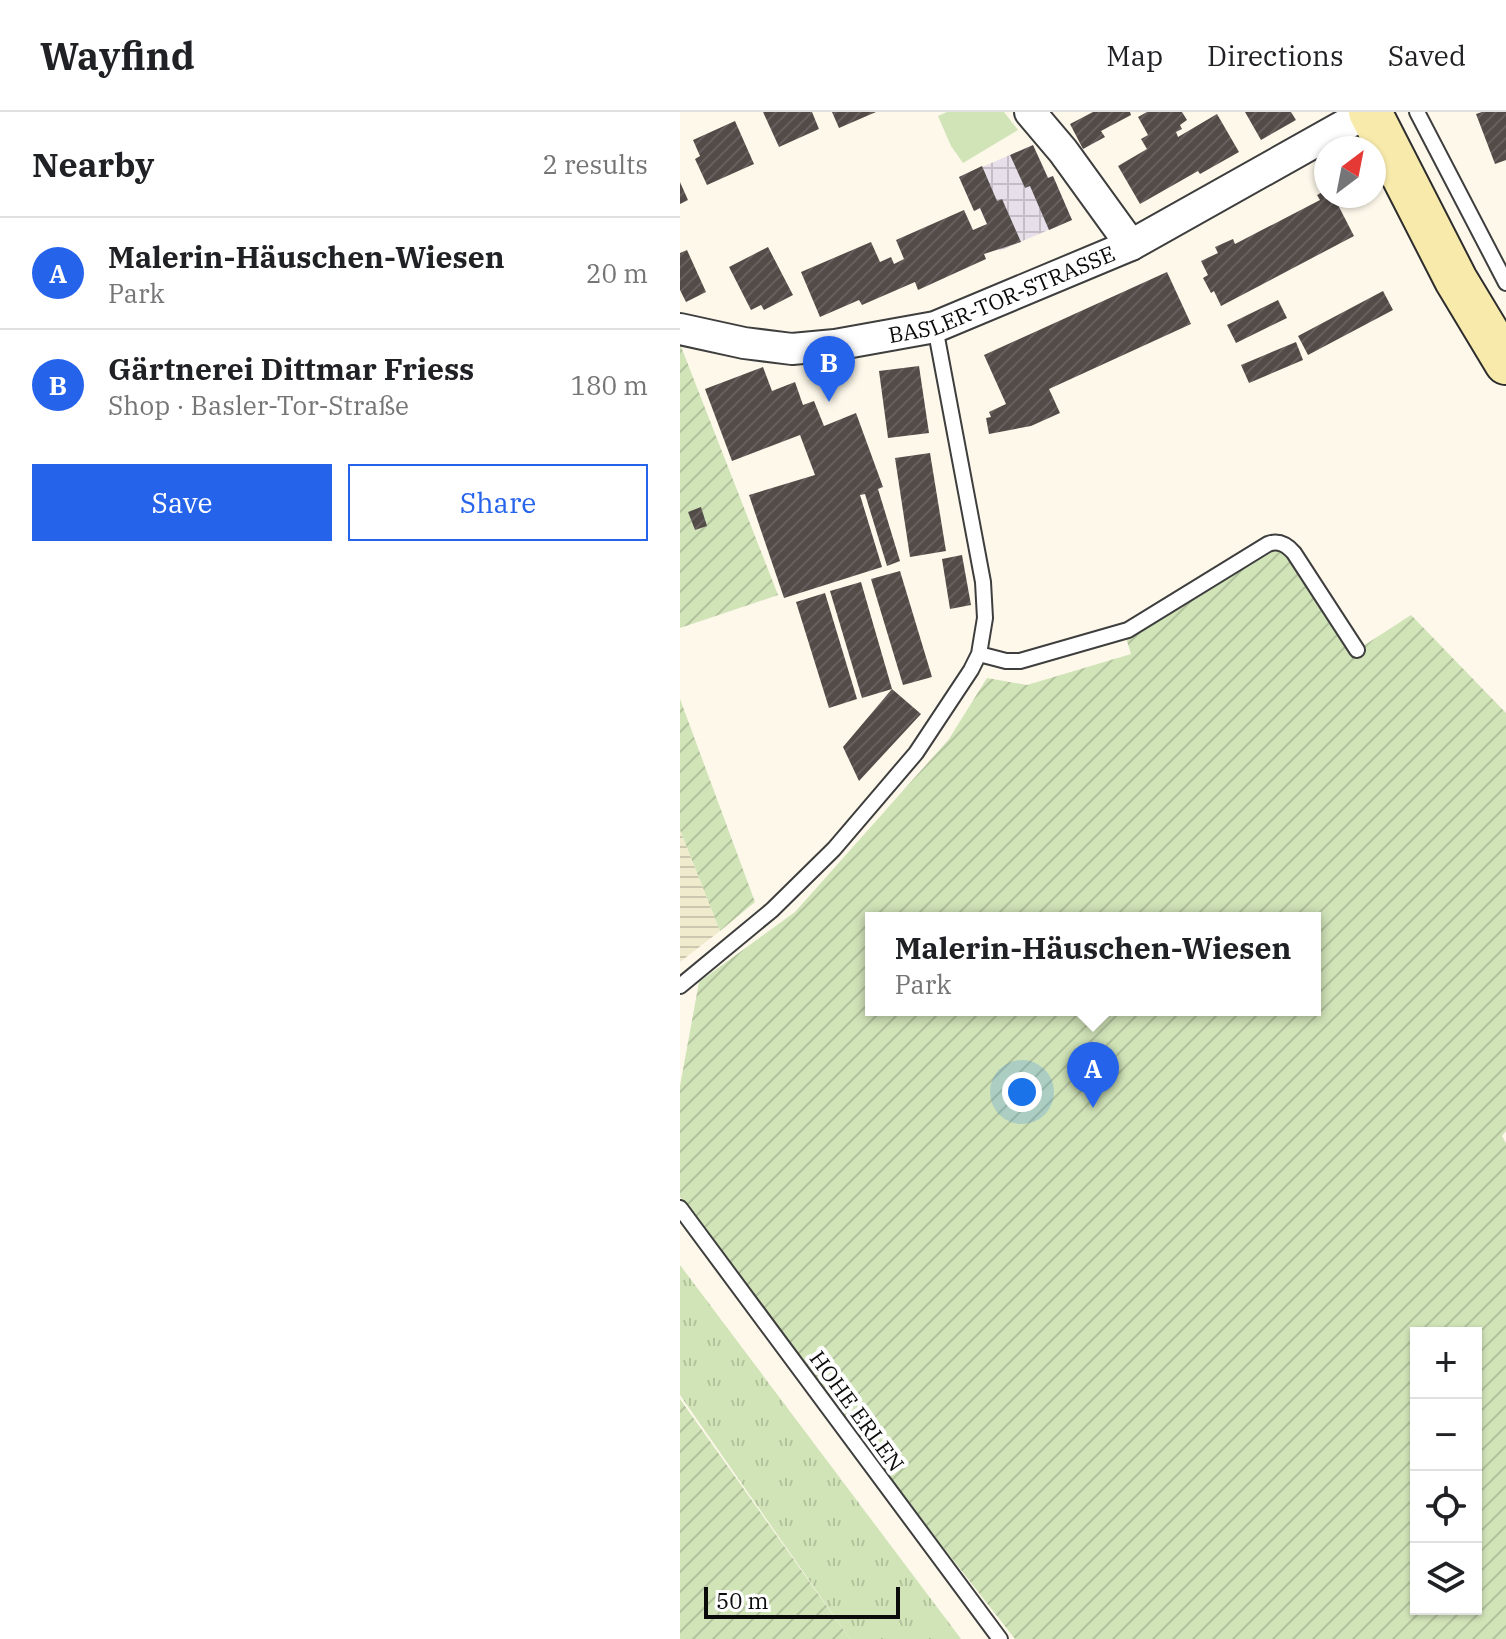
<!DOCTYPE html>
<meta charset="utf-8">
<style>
:root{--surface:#fff;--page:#f2f2f2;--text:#202124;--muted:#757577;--line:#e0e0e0;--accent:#2563eb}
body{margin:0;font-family:"IBM Plex Serif",serif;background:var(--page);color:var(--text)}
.controls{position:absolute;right:24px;bottom:24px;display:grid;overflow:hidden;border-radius:0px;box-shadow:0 2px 6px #0004}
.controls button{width:72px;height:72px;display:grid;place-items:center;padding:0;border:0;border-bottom:2px solid var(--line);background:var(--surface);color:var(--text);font:40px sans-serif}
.compass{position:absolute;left:634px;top:24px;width:72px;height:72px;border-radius:50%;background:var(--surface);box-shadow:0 2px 6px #0004;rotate:32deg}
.scale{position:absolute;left:24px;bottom:20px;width:196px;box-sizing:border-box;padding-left:8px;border:4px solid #0b0b0b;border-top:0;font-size:22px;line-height:28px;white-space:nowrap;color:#0b0b0b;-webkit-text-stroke:6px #fff;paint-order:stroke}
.you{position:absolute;left:342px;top:980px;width:28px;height:28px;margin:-20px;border:6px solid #fff;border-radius:50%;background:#1a73e8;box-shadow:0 0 0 12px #1a73e833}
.badge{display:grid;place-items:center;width:52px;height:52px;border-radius:50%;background:var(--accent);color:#fff;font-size:26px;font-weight:700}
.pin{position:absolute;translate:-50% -66px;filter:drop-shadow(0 2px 4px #0008)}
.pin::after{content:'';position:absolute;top:42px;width:28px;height:24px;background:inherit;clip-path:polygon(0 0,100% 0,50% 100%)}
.popup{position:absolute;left:185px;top:800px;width:456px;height:104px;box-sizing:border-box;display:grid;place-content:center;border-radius:0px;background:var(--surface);filter:drop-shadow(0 2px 6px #0005);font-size:26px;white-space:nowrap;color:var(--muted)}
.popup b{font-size:30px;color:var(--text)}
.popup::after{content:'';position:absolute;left:50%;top:100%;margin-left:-16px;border:16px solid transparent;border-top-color:var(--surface)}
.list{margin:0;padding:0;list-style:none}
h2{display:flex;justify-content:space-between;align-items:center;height:104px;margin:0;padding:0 32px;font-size:34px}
h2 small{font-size:26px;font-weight:400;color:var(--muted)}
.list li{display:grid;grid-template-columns:52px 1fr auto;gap:24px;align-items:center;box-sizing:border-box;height:112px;padding:0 32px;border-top:2px solid var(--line)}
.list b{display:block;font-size:30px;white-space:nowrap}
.list p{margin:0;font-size:26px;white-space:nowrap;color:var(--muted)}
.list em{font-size:26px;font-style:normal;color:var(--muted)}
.actions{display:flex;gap:16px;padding:24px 32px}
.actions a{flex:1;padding:18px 0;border:2px solid var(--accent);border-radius:0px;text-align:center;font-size:28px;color:var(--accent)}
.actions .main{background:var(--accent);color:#fff}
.icon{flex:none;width:44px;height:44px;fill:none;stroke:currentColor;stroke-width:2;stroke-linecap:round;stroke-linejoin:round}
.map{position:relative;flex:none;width:826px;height:1527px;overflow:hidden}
header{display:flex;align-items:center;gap:48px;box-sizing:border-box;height:112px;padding:0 40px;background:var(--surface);border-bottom:2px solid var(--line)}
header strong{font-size:38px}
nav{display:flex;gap:44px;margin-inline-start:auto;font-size:28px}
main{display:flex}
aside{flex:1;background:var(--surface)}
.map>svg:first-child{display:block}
</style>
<header>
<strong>Wayfind</strong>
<nav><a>Map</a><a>Directions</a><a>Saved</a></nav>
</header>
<main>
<aside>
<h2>Nearby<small>2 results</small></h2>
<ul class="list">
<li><span class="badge">A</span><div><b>Malerin-Häuschen-Wiesen</b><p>Park</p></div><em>20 m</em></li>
<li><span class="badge">B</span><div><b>Gärtnerei Dittmar Friess</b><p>Shop · Basler-Tor-Straße</p></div><em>180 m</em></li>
</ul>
<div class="actions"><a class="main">Save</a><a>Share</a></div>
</aside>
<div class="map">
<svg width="826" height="1527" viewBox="0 0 826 1527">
<defs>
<pattern id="industrial-grid" width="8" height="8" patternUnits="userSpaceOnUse" patternTransform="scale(2)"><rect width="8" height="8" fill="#e7dfe9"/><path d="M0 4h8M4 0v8" fill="none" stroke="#c5bec6"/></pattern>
<pattern id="farmland-rules" width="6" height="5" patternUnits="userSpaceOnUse" patternTransform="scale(2)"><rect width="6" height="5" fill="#f0ebcd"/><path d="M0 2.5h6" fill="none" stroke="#ccc8af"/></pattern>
<pattern id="grass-tufts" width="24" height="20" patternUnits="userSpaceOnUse" patternTransform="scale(2)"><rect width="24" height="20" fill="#d1e4b8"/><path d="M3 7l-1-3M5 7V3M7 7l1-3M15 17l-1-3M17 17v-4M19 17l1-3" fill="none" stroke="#b2c29d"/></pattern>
<pattern id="garden-furrows" width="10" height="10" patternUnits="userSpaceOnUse" patternTransform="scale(2)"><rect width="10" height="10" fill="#d1e4b8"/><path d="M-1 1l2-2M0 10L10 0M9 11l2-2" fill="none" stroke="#b2c29d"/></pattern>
<pattern id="building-hatch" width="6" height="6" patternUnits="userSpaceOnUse" patternTransform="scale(2)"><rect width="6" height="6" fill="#524b48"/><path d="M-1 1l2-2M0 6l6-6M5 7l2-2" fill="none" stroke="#66605e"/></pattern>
</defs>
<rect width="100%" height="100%" fill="#fdf8ea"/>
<!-- industrial -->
<path fill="url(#industrial-grid)" d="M 353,33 L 368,65 L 373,64 L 392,108 L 319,139 L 300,97 L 294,99 L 279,65 Z"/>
<!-- farmland -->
<path fill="url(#farmland-rules)" d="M 0,718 L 40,819 L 0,850 Z"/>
<!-- grass -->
<path fill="url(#grass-tufts)" d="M 0,1153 L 281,1527 L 170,1527 L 0,1283 Z"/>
<!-- park -->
<path fill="#d1e4b8" d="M 267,0 L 324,0 L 338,18 L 283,51 L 271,34 L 258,4 Z"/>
<!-- garden -->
<path fill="url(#garden-furrows)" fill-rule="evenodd" d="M 0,232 L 98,483 L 0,516 Z
M 596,438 L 612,449 L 674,540 L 731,503 L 826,601 L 826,1019 L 822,1024 L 826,1031 L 826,1527 L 335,1527 L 252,1421 L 0,1085 L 0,974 L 19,870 L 115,800 L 269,627 L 307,566 L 347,573 L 451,542 L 446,526 ZM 191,806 L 635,806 L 635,898 L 191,898 ZM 736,1221 L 796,1221 L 796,1497 L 736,1497 Z
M 0,587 L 75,790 L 40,819 L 0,718 Z
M 0,1287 L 170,1527 L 0,1527 Z"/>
<!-- building -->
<path fill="url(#building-hatch)" d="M 83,0 L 132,0 L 139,17 L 99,35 Z
M 152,0 L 196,0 L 159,16 Z
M 413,0 L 450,0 L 451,3 L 421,19 L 425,25 L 403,37 L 390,12 Z
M 467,0 L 502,0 L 507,8 L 500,13 L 502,17 L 496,20 L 498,25 L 537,2 L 559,40 L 520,62 L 518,59 L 460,92 L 438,54 L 467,37 L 461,27 L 468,23 L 458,5 Z
M 565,0 L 611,0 L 616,8 L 581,28 Z
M 802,0 L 826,0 L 826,48 L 815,52 L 796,2 Z
M 55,9 L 74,52 L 27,73 L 15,47 L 20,44 L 13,28 Z
M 353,33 L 368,66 L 373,64 L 392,108 L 369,118 L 350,74 L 345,76 L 330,43 Z
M 302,54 L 317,89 L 322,87 L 341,130 L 304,142 L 306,147 L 238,178 L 235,170 L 182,193 L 179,188 L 140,205 L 121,160 L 191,130 L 200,150 L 211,145 L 214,152 L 224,147 L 216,128 L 284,98 L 293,118 L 307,112 L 300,96 L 294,99 L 279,65 Z
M 0,70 L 8,88 L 0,92 Z
M 646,78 L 646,84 L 658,84 L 662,91 L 658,93 L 674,124 L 541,194 L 534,179 L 531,181 L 523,166 L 528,163 L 521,149 L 538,141 L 535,135 L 553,127 L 555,132 L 640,88 L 637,83 Z
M 88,135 L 113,183 L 84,198 L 81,193 L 71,198 L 49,155 Z
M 7,138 L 26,180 L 6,190 L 0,178 L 0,141 Z
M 487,160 L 511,212 L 369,277 L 380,301 L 351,314 L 309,322 L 306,306 L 311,305 L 309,300 L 326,292 L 304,243 Z
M 703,179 L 713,198 L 628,243 L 618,224 Z
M 598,188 L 607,206 L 556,231 L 547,213 Z
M 616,230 L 623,248 L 569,271 L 561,253 Z
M 239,254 L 249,321 L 208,326 L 199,259 Z
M 83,255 L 92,279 L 115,270 L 123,293 L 134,289 L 144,314 L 176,301 L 203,375 L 198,377 L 220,449 L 207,454 L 185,382 L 180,383 L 202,455 L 104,486 L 69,383 L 135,363 L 120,323 L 52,349 L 25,277 Z
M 250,341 L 266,439 L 230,445 L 215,346 Z
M 21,395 L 27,414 L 15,418 L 8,400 Z
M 282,443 L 291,493 L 270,497 L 262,447 Z
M 220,459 L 252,565 L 223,573 L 191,467 Z
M 181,470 L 212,577 L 182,586 L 150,479 Z
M 145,481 L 177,587 L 149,596 L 116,490 Z
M 212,577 L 241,602 L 179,669 L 163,635 Z"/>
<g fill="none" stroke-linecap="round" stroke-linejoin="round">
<!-- service casing -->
<g stroke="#3e3e3e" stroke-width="18">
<path id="service" d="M 737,0 L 826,171
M 299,542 L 326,549 L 340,549 L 448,518 L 588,432 C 599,428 607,433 614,441 L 677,538
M 0,874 L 92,798 L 154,737 L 236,641 L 291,558 L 299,542 L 305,506 L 303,470 L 255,215
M 0,1096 L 320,1527"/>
</g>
<!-- minor casing -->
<g stroke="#3e3e3e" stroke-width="34">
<g id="minor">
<path d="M 350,0 L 383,39 L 451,133"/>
<path id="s1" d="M 0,217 L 64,231 L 112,237 L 155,233 L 255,215 L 451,133 L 688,0"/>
</g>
</g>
<!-- secondary casing -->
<g stroke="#2d2d2d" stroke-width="46">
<path id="secondary" d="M 690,0 L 776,168 L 826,251"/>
</g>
<!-- service -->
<use href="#service" stroke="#fff" stroke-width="14"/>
<!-- minor -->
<use href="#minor" stroke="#fff" stroke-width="30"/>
<!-- secondary -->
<use href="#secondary" stroke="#f7eaab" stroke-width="42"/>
</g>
<g text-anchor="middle" stroke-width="8" stroke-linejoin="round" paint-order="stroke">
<!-- street labels -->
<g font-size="22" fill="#0b0b0b" stroke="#fff">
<text dy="8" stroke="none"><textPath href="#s1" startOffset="332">BASLER-TOR-STRASSE</textPath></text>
<text transform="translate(177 1299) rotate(54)" y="8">HOHE ERLEN</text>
</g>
</g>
</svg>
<div class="controls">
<button>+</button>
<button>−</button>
<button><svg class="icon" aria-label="locate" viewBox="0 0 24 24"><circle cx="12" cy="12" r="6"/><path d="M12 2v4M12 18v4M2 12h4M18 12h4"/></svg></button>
<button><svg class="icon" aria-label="layers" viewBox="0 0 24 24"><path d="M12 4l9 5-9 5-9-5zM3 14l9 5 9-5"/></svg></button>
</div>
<svg class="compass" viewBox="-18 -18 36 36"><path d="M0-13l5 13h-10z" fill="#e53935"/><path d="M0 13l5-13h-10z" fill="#757577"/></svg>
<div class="scale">50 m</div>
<div class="you"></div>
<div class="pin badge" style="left:413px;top:996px">A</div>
<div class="popup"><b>Malerin-Häuschen-Wiesen</b>Park</div>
<div class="pin badge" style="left:149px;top:290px">B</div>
</div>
</main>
